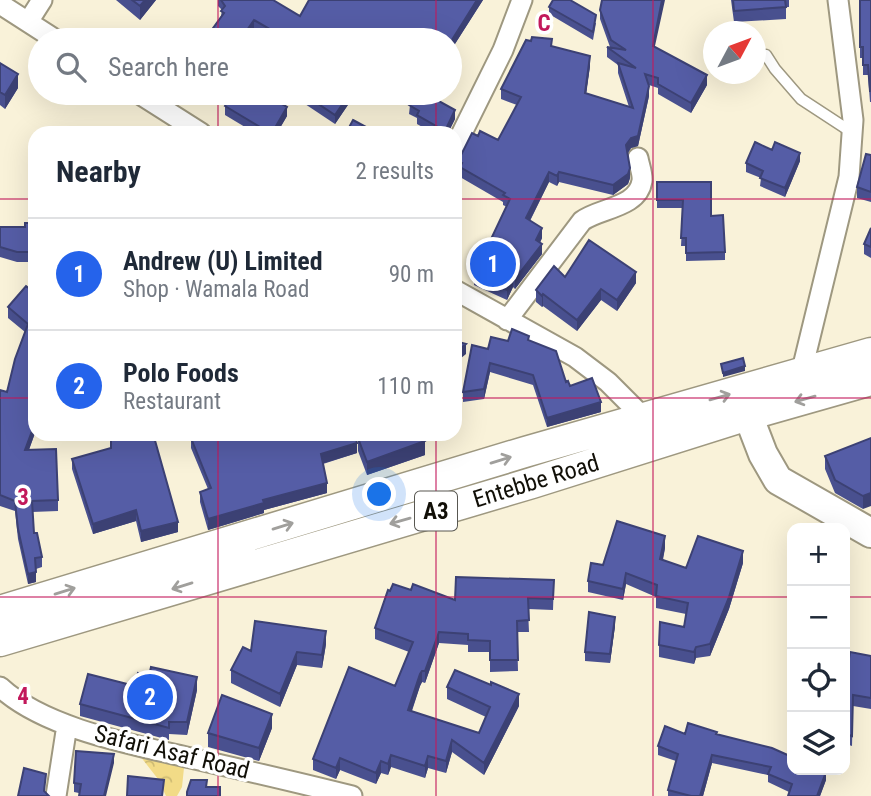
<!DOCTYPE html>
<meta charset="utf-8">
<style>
:root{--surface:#fff;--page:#f2f2f3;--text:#1f2937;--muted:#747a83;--line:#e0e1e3;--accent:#2563eb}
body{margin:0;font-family:"Roboto Condensed",sans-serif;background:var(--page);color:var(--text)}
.controls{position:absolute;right:21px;bottom:21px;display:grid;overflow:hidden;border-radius:14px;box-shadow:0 7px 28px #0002}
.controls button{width:63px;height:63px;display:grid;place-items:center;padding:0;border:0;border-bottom:2px solid var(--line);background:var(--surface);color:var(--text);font:35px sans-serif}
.compass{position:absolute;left:703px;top:21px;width:63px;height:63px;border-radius:50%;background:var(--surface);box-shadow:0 7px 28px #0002;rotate:49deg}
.you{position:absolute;left:380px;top:495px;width:24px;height:24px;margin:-18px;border:5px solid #fff;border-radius:50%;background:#1a73e8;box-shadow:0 0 0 10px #1a73e833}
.badge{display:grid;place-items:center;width:46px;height:46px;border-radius:50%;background:var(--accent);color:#fff;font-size:23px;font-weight:700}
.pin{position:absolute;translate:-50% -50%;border:4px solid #fff;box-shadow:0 2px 7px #0006}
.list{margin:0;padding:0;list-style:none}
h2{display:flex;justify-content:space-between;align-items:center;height:91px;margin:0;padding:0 28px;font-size:30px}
h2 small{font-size:23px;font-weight:400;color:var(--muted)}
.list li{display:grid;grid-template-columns:46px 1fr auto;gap:21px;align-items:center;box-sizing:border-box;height:112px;padding:0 28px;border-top:2px solid var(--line)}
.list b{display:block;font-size:26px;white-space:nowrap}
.list p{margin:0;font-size:23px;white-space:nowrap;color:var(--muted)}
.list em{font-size:23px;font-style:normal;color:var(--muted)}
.icon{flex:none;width:38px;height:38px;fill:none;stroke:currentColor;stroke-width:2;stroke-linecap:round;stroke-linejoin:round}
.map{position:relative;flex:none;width:871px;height:796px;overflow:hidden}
.search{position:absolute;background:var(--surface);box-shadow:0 7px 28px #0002;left:28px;top:28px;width:434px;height:77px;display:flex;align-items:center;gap:18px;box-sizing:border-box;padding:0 24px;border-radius:38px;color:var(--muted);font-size:26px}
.panel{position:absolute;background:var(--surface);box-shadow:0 7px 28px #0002;left:28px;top:126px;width:434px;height:315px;border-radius:21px}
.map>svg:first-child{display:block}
</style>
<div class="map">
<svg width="871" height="796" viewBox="0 0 871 796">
<defs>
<pattern id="forest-crowns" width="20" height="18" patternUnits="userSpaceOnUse" patternTransform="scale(1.75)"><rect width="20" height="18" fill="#f2db87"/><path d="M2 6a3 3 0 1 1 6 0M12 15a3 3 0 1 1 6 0" fill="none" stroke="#cebb73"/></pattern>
</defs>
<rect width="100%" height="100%" fill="#f9f2d9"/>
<!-- forest -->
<path fill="url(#forest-crowns)" d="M 140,756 L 170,757 L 184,768 L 182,787 L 177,796 L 166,796 L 158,779 Z"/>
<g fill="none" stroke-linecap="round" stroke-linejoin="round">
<!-- service casing -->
<g stroke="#9e9880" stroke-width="13">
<path id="service" d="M 766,55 L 775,69 L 801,99 L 853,133"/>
</g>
<!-- minor casing -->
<g stroke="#9e9880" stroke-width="23">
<path id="minor" d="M 0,4 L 56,40
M 28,22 L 42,0
M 138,93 L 201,133
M 455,147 L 503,50 L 522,0
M 455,290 L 575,357 L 608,382 L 644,418
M 507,320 L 582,221 C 599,208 638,208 642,181 C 643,174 639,165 638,158
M 801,374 L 849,177 L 853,120 L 838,0
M 0,687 C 45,729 135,745 195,759 C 248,771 300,783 352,796
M 56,796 L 67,725"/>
</g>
<!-- secondary casing -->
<g stroke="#9e9880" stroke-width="32">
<path id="secondary" d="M 748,415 L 763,454 L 778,480 L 871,533"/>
</g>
<!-- primary casing -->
<g stroke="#9e9880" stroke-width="33">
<path id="primary" d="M 0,611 L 525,452 L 871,353
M 0,641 L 532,483 L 748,415 L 871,380"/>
</g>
<!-- service -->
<use href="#service" stroke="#fff" stroke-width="10"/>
<!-- minor -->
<use href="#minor" stroke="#fff" stroke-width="19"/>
<!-- secondary -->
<use href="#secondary" stroke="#fff" stroke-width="28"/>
<!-- primary -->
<use href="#primary" stroke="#fff" stroke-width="30"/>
</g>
<!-- wall -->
<path fill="#49508f" d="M 116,0 L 156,0 L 140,20 Z
M 218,0 L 273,0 L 300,16 L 309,0 L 483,0 L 453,47 L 453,55 L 450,60 L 450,40 L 274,40 L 254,29 L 246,40 L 208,40 L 208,35 L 221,16 L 222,10 L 218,6 Z
M 731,0 L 789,0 L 789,7 L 786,7 L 786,19 L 734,22 Z
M 860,0 L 871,0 L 871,102 L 870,102 L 868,75 L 863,75 L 863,58 L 860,58 Z
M 549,7 L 596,23 L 593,40 L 549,14 Z
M 600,10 L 655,47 L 707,85 L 691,113 L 658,94 L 658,88 L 649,85 L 649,96 L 638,146 L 631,148 L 628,153 L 630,178 L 628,184 L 613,195 L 559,182 L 557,186 L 549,182 L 530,221 L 542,238 L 540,243 L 542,254 L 515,289 L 513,287 L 507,300 L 474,285 L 474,275 L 507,207 L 503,205 L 503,202 L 460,177 L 460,171 L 458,171 L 458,161 L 478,136 L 498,140 L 517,105 L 501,99 L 501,89 L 552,46 L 590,66 L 586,93 L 629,107 L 618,73 L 618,65 L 607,57 L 607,47 L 610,47 L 600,19 Z
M 0,53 L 0,63 L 18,88 L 5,109 L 0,105 Z
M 299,93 L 354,93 L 354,96 L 335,124 L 299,100 Z
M 405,93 L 455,119 L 448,133 L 433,133 L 417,124 L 417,118 L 409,114 L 410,105 L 405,102 Z
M 225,106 L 287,116 L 277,133 L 255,133 L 225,115 Z
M 871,155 L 871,202 L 857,198 L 857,187 Z
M 800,161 L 785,197 L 760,186 L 761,178 L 746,172 L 746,163 Z
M 657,182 L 711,216 L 725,252 L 725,260 L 686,261 L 686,246 L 681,246 L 683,208 L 657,208 Z
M 35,223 L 35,262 L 17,262 L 0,257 L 0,227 L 25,227 Z
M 871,228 L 871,258 L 864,254 L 864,244 Z
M 565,277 L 636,283 L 617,311 L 601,300 L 577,331 L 543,306 L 542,307 L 536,302 L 536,290 Z
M 35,293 L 35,433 L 29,450 L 58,500 L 58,511 L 32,512 L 34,533 L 42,557 L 42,567 L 36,569 L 36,582 L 28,584 L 18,539 L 15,511 L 0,506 L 0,390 L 7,392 L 25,332 L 8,318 L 8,307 Z
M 508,341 L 529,341 L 570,386 L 601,412 L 547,427 L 533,385 L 490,372 L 484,399 L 463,402 L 463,392 L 488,349 Z
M 191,438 L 357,453 L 323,464 L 327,493 L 264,510 L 264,513 L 208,530 L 200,502 L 200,492 L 208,489 L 191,448 Z
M 358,438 L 425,455 L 367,475 L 358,451 Z
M 871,438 L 863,509 L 835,493 L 825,469 L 825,456 Z
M 72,459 L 178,532 L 141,542 L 136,521 L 93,534 L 72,469 Z
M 665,548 L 663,560 L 686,568 L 743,563 L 729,609 L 710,656 L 696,658 L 694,664 L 659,657 L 659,645 L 684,627 L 686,614 L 656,608 L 656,597 L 626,584 L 623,600 L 588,592 L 588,581 L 603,565 Z
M 554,580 L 553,610 L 528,609 L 529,632 L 517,632 L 518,671 L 490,672 L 490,652 L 468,652 L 468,645 L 439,643 L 425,683 L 422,682 L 420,686 L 412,711 L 479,733 L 486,717 L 447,699 L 447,687 L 519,706 L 484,775 L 452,752 L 446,773 L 428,768 L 425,778 L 391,767 L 388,775 L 381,773 L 376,784 L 340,770 L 336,779 L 313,770 L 313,759 L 395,686 L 409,652 L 375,639 L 375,628 L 390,591 L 411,590 L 455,600 Z
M 615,626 L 610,663 L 585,661 L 585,652 Z
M 326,644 L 322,668 L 297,665 L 280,707 L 231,683 L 231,670 L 251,651 Z
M 871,656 L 871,709 L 853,706 L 852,746 L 849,745 L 845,684 Z
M 135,686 L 197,690 L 187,735 L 169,734 L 169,740 L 80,716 L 80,704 Z
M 272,728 L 259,761 L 208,747 L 208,733 Z
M 685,734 L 717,734 L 826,780 L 820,796 L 788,796 L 789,792 L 768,782 L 768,775 L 712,763 L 703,796 L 668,796 L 668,790 L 676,761 L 658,755 L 658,746 Z
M 114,763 L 79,793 L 74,792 L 74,783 Z
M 829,770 L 842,770 L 840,774 Z"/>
<!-- shaded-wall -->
<path fill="#3c4174" d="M 145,0 L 156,0 L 140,20 L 140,6 Z
M 477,0 L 483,0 L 453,47 L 453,55 L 450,60 L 450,43 Z
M 662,0 L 665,0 L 653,55 L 653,46 Z
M 254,20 L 254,29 L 246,40 L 240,40 Z
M 590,56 L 590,66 L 585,103 L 585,93 Z
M 18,74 L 18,88 L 5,109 L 5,95 Z
M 707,75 L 707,85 L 691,113 L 691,103 Z
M 649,86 L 649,96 L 638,146 L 631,148 L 626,155 L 626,145 Z
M 350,93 L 354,93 L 354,96 L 335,124 L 335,115 Z
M 287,107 L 287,116 L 277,133 L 272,133 Z
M 455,110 L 455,119 L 448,133 L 445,133 Z
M 800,153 L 800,161 L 785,197 L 785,188 Z
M 630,168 L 630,178 L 628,184 L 613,195 L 613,185 Z
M 549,172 L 549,182 L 526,228 L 526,218 Z
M 559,172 L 559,182 L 557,186 L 557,176 Z
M 542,228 L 542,238 L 536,250 L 536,240 Z
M 542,244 L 542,254 L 515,289 L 515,279 Z
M 636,272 L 636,283 L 617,311 L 617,300 Z
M 513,277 L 513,287 L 507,300 L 507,290 Z
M 601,289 L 601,300 L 577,331 L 577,320 Z
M 543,294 L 543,306 L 542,307 L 542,296 Z
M 466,344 L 466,354 L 455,363 L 455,353 Z
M 490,363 L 490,372 L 484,399 L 484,389 Z
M 745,366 L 745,371 L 723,377 L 723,373 Z
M 601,402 L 601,412 L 547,427 L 547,418 Z
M 35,423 L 35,433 L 25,460 L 25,450 Z
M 425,441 L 425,455 L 367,475 L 367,462 Z
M 357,443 L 357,453 L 321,464 L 321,454 Z
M 327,483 L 327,493 L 264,510 L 264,513 L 208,530 L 208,519 L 263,500 Z
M 871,493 L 871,506 L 863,509 L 863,496 Z
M 136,510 L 136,521 L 93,534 L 93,524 Z
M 178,522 L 178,532 L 141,542 L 141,531 Z
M 665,536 L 665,548 L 660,571 L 660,559 Z
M 743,551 L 743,563 L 729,609 L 710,656 L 710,644 Z
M 36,572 L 36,582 L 28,584 L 28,574 Z
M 626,573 L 626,584 L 623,600 L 623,589 Z
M 615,617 L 615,626 L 610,663 L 610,654 Z
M 326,631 L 326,644 L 322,668 L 322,655 Z
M 439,632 L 439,643 L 425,683 L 425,671 Z
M 696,647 L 696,658 L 694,664 L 694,652 Z
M 297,652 L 297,665 L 280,707 L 280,694 Z
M 422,671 L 422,682 L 420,686 L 408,721 L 408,710 L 420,674 Z
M 197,677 L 197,690 L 187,735 L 187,722 Z
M 519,694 L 519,706 L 484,775 L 484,763 Z
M 272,714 L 272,728 L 259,761 L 259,748 Z
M 849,735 L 849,745 L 845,760 L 845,750 Z
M 452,740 L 452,752 L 446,773 L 446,761 Z
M 114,754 L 114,763 L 106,796 L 104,796 Z
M 391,755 L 391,767 L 388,775 L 388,764 Z
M 712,755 L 712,763 L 703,796 L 700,796 Z
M 428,756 L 428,768 L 425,778 L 425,766 Z
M 340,758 L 340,770 L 336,779 L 336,768 Z
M 381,761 L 381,773 L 376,784 L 376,773 Z
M 826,772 L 826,780 L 820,796 L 817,796 Z"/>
<!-- building -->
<path fill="#555da6" stroke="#3c4174" stroke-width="2" d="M 132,0 L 145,0 L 140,6 Z
M 221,0 L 273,0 L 300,16 L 309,0 L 477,0 L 450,43 L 450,40 L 284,40 L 285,38 L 254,20 L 240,40 L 216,40 L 208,35 L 224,13 L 221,11 L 225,6 Z
M 553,0 L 570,0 L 596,15 L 593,32 L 549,7 Z
M 602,0 L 662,0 L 653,46 L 707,75 L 691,103 L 658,84 L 658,78 L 645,74 L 649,86 L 638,136 L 631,138 L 626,145 L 630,168 L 628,174 L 613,185 L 559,172 L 557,176 L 549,172 L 526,218 L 542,228 L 536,240 L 542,244 L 515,279 L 513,277 L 507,290 L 474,275 L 510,199 L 503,195 L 505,193 L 460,167 L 462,163 L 458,161 L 472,133 L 478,136 L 480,131 L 498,140 L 521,97 L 501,89 L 526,40 L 531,41 L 532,37 L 552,39 L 551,46 L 590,56 L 585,93 L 633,108 L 618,63 L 636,68 L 607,47 L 626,50 L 611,40 L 600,10 Z
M 733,0 L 785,0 L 786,7 L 734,11 Z
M 860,0 L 871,0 L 871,91 L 870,91 L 868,65 L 863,65 L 863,47 L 860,47 Z
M 0,63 L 18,74 L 5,95 L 0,92 Z
M 233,93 L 262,93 L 287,107 L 272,133 L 270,133 L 225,106 Z
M 302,93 L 350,93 L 335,115 Z
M 405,93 L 429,93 L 435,99 L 455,110 L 445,131 L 417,115 L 419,111 L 409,105 L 413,98 Z
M 353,120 L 377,133 L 346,133 Z
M 755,142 L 772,150 L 775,142 L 800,153 L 785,188 L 760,178 L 763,171 L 746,163 Z
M 866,154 L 871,155 L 871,192 L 857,187 Z
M 657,182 L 711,182 L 711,216 L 723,215 L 725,252 L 686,253 L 686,238 L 681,238 L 683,200 L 657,200 Z
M 25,223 L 35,223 L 35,252 L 17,252 L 0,247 L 0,227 L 25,227 Z
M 871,228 L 871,247 L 864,244 Z
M 589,240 L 636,272 L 617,300 L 601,289 L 577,320 L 543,294 L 542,296 L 536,290 L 554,266 L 565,277 Z
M 26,286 L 35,293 L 35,423 L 25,450 L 56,449 L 58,500 L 32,501 L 34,533 L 37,533 L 42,557 L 35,558 L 36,572 L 28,574 L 18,529 L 15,501 L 0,495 L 0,390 L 7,392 L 15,359 L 28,324 L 8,307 Z
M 512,329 L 529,336 L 528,340 L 556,351 L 566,382 L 568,381 L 570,386 L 592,378 L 601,402 L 547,418 L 533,375 L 490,363 L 484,389 L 463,392 L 472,345 L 488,349 L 491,337 L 508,341 Z
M 455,341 L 466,344 L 455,353 Z
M 743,358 L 745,366 L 723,373 L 721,364 Z
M 201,434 L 355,434 L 357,443 L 321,454 L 327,483 L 263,500 L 264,503 L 208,519 L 200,492 L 211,488 L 191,438 Z
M 369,434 L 422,434 L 425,441 L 367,462 L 358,438 Z
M 111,436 L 154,437 L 178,522 L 141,531 L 136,510 L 93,524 L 72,459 L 111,448 Z
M 871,438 L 871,493 L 863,496 L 835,480 L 825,456 Z
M 617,521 L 665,536 L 660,559 L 686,568 L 698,536 L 743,551 L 729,597 L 710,644 L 696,647 L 694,652 L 659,645 L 660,622 L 684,627 L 688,603 L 656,596 L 657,585 L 626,573 L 623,589 L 588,581 L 591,563 L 603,565 Z
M 456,577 L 554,580 L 553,599 L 528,598 L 529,620 L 517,621 L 518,660 L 490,660 L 490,641 L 468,640 L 468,634 L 439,632 L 425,671 L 422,671 L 420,674 L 408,710 L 479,733 L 490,707 L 447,687 L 455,670 L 491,685 L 491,682 L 519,694 L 484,763 L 452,740 L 446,761 L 428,756 L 425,766 L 391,755 L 388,764 L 381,761 L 376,773 L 340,758 L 336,768 L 313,759 L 349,667 L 395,686 L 413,642 L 375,628 L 388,590 L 390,591 L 393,584 L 411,590 L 413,584 L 455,600 Z
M 589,612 L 615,617 L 610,654 L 585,652 Z
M 255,621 L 326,631 L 322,655 L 297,652 L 280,694 L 231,670 L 243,647 L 251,651 Z
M 850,652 L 871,656 L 871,698 L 853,695 L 852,736 L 849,735 L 845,750 L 845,684 Z
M 151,667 L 197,677 L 187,722 L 169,722 L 169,728 L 80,704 L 88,674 L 135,686 L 138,673 L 149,676 Z
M 222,695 L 272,714 L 259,748 L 208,733 Z
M 688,723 L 717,732 L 716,734 L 772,748 L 792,757 L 792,770 L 821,770 L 826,772 L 817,796 L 788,796 L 792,784 L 768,774 L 771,767 L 712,755 L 700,796 L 691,796 L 668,790 L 678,754 L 658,746 L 665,726 L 685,734 Z
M 76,751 L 114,754 L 104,796 L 79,796 L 81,784 L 74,783 Z
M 24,768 L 46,774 L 44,791 L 49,796 L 18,796 Z
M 128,776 L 164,780 L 162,796 L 127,796 Z
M 191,780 L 207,780 L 206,787 L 220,787 L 220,796 L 187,796 L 187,792 Z"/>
<!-- one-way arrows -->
<defs><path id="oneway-shaft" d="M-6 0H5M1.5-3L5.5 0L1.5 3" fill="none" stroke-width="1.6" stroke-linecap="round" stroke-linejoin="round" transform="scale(1.75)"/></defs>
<g stroke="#a09f9c">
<use href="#oneway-shaft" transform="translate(720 397) rotate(-16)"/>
<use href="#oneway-shaft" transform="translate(805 399) rotate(164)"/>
<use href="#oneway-shaft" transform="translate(501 460) rotate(-17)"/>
<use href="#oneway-shaft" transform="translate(400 521) rotate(164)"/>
<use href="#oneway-shaft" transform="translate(283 526) rotate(-17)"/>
<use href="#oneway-shaft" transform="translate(182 586) rotate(163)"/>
<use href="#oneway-shaft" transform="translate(65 591) rotate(-17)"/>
</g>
<!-- grid -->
<path fill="none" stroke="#c2185b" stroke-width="2" stroke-opacity="0.55" d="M 218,0 L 218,40M 436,0 L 436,40M 653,0 L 653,796M 218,93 L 218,133M 436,93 L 436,133M 0,199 L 35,199M 455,199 L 871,199M 0,398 L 35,398M 455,398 L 871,398M 218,434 L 218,796M 436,434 L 436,796M 0,597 L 792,597M 845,597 L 871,597"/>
<g text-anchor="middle" stroke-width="7" stroke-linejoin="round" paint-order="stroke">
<!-- shield labels -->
<rect fill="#fff" stroke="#585751" stroke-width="2" x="415" y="491.5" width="42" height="39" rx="5"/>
<g font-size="23" font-weight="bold" fill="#110f07">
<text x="436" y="519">A3</text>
</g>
<!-- street labels -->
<g font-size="24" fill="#110f07" stroke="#fff">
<text transform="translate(536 481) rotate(-17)" y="8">Entebbe Road</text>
<text transform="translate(172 752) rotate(14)" y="8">Safari Asaf Road</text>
</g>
</g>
<g font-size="23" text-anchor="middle" font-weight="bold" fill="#c2185b" stroke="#fff" stroke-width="7" stroke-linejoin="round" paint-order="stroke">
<text x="544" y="31">C</text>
<text x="23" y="505">3</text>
<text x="23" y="704">4</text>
</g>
</svg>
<div class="controls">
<button>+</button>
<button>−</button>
<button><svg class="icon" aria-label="locate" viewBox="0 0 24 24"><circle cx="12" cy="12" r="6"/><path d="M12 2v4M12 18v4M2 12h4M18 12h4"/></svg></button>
<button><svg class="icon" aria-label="layers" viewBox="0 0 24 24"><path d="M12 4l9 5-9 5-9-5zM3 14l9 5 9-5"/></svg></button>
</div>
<svg class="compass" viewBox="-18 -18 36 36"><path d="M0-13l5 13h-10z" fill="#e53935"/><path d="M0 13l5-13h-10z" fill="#747a83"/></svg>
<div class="you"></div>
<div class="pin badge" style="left:493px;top:264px">1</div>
<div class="pin badge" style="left:150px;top:697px">2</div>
<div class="search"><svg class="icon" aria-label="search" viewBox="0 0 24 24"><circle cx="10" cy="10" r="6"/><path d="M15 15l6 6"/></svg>Search here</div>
<section class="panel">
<h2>Nearby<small>2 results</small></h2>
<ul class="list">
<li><span class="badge">1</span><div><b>Andrew (U) Limited</b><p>Shop · Wamala Road</p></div><em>90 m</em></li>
<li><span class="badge">2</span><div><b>Polo Foods</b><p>Restaurant</p></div><em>110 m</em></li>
</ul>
</section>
</div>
